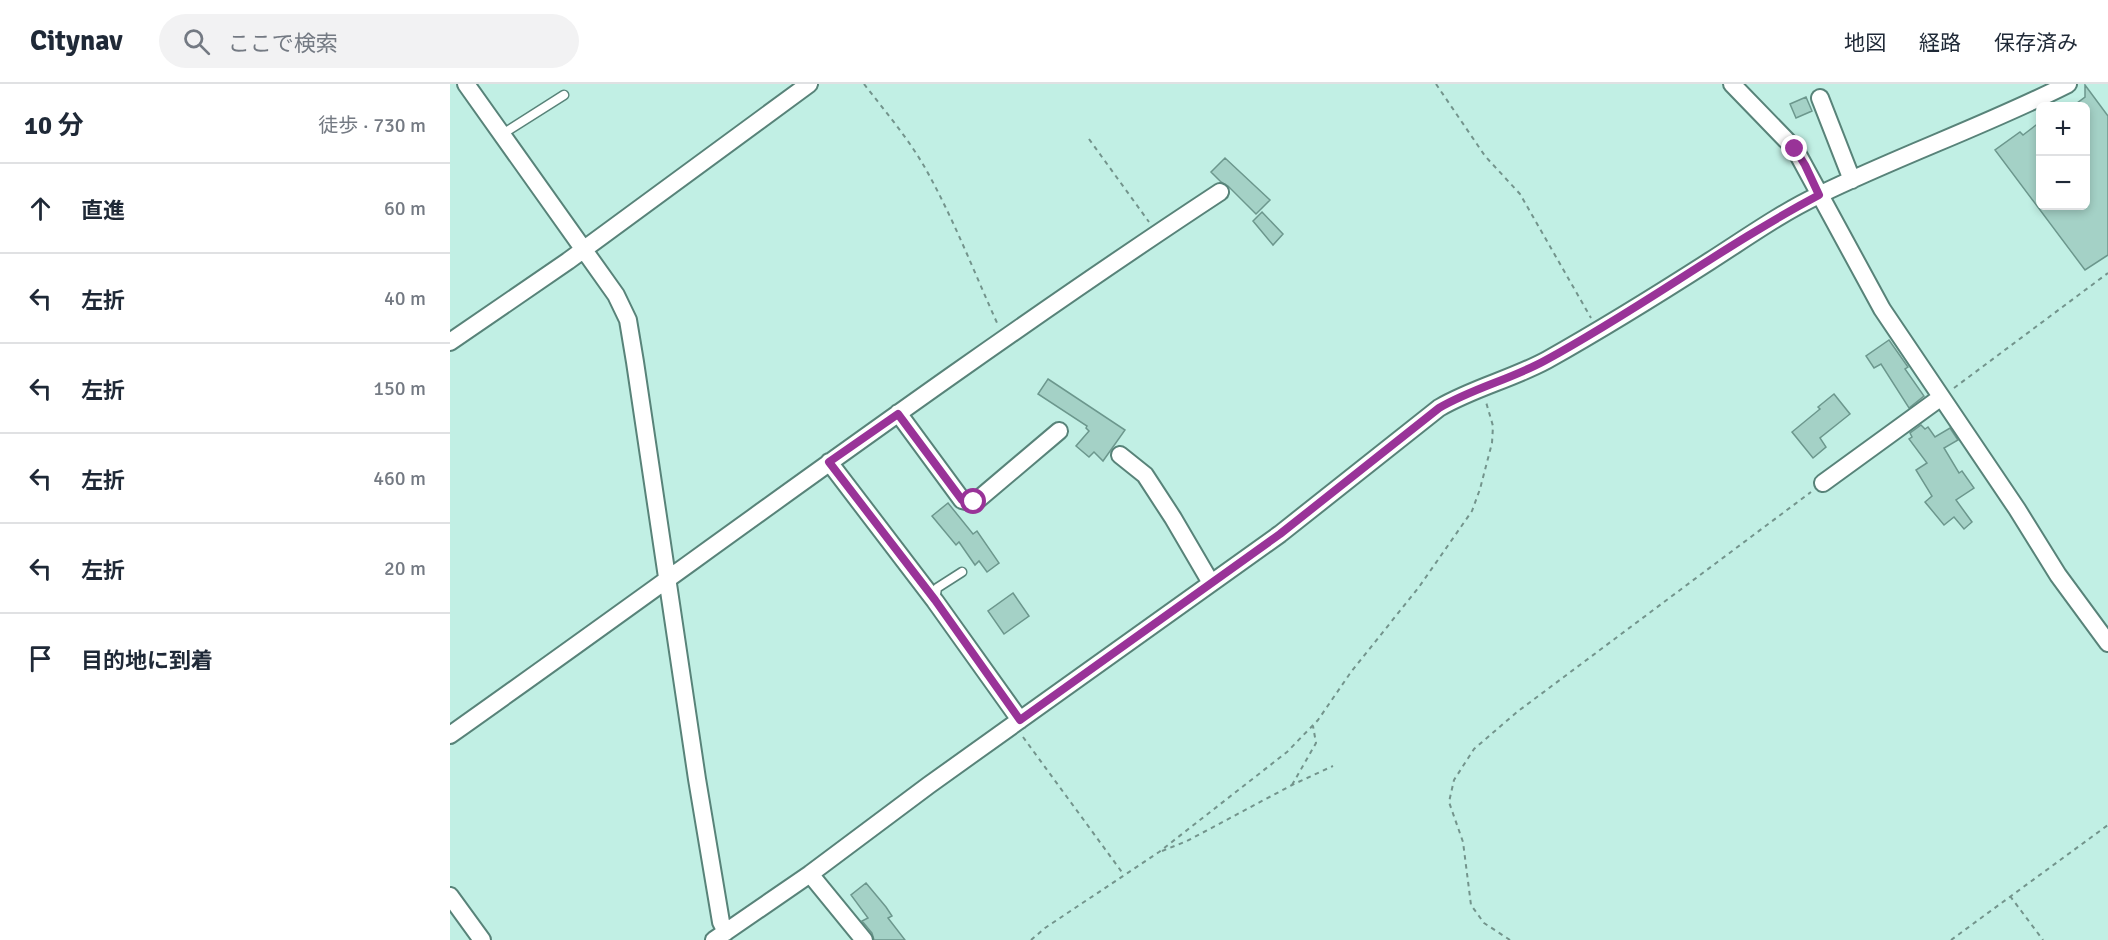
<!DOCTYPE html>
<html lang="ja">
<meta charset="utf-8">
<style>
:root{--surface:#fff;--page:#f2f2f3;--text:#1f2937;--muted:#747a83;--line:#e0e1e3}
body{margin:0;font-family:Signika,"Noto Sans JP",sans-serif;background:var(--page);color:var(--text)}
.controls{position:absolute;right:18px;top:18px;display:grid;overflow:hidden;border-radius:9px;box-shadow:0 3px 9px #0003}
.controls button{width:54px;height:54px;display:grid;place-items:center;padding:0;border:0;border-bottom:2px solid var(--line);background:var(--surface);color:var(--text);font:30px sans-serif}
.stop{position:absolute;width:18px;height:18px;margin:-14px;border:4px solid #993398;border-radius:50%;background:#fff}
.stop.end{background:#993398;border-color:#fff;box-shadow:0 2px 6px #0008}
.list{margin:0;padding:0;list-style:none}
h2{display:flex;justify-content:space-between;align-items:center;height:78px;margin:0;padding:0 24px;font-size:26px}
h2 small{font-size:20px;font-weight:400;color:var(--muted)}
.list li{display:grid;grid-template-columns:39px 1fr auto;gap:18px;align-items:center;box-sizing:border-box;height:90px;padding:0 24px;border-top:2px solid var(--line)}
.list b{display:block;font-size:22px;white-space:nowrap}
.list em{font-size:20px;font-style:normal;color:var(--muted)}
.icon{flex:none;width:33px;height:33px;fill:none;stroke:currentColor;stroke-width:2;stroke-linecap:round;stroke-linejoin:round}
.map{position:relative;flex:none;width:1658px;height:856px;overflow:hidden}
header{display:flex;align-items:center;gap:36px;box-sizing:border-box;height:84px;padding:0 30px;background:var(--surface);border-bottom:2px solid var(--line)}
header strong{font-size:28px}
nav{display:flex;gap:33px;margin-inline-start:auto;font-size:21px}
.search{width:420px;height:54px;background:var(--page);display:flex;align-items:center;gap:15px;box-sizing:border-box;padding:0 21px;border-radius:33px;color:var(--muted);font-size:22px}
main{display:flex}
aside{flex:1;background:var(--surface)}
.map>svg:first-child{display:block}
</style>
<header>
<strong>Citynav</strong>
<div class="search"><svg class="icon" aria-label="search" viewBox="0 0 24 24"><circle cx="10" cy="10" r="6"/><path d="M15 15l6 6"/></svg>ここで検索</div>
<nav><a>地図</a><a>経路</a><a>保存済み</a></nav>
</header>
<main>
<aside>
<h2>10 分<small>徒歩 · 730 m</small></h2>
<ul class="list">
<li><svg class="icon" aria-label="ahead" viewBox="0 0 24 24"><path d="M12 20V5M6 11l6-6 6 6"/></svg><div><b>直進</b></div><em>60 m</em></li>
<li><svg class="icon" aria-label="left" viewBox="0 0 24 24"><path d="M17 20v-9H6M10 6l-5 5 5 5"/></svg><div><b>左折</b></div><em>40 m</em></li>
<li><svg class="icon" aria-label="left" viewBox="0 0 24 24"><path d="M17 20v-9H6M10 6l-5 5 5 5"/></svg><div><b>左折</b></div><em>150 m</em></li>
<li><svg class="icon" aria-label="left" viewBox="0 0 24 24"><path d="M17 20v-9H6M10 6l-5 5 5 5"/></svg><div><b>左折</b></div><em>460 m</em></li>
<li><svg class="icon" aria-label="left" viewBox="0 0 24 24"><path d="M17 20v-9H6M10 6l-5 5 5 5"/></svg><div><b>左折</b></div><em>20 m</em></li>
<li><svg class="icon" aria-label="arrive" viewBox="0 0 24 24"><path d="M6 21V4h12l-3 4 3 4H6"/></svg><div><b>目的地に到着</b></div></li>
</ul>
</aside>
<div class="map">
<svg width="1658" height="856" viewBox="0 0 1658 856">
<rect width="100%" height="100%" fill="#c1efe4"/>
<!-- building -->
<path fill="#a4d1c6" stroke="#6c978d" stroke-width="1.5" d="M 1635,1 L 1658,32 L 1658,171 L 1635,186 L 1545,66 L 1570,48 L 1573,51 L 1590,38 L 1590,122 L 1635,122 L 1635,22 L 1623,22 L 1635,13 Z
M 1356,13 L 1362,27 L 1346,34 L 1340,20 Z
M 775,74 L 820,116 L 806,130 L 778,102 L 771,98 L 761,88 Z
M 812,128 L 833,150 L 823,161 L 803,137 Z
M 1439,256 L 1458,283 L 1455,285 L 1474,312 L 1459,324 L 1431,280 L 1424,284 L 1416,272 Z
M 598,295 L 675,346 L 653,377 L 644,368 L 639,373 L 626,362 L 639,347 L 636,344 L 637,342 L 588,310 Z
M 1384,310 L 1400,330 L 1370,354 L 1376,363 L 1363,374 L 1342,348 L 1370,325 L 1368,323 Z
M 1471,341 L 1475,345 L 1478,343 L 1485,353 L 1500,344 L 1508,356 L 1494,364 L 1509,389 L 1512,387 L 1524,404 L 1506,416 L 1522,438 L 1514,445 L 1504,433 L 1494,441 L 1475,418 L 1482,412 L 1466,386 L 1477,379 L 1459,355 L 1462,353 L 1460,349 Z
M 498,419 L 523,450 L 527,447 L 549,479 L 537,488 L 529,477 L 525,481 L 509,458 L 506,461 L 482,432 Z
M 563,509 L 579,532 L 554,550 L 538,527 Z
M 416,799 L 436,823 L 442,832 L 438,834 L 455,856 L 424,856 L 422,849 L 412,837 L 418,834 L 401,811 Z"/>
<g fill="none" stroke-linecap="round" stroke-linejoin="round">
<!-- lane casing -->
<g stroke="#588379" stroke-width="11">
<path id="lane" d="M 51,51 L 114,11
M 485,516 L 487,504 L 512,488"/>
</g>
<!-- street casing -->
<g stroke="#588379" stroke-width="20">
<path id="street" d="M 16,0 L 166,211 L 178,236 L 185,278 L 247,695 L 271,838 L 276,848
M 1282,0 L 1345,65 L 1432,225 L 1567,425 L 1608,491 L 1658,559
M 1370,14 L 1402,96
M 0,258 L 118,177 L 359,0
M 448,329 L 512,416 L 524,419 L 609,347
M 670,371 L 695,391 L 723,434 L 761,499
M 379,378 L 485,517 L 570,636
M 1373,399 L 1490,314
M 0,651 C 256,470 507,281 770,108
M 360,790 L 414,856
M 0,812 L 32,856
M 264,856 L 360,790 L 479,701 L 830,450 L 989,324 C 1023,304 1062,295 1097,276 C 1152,245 1207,211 1260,177 C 1296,154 1331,129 1369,111 C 1451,71 1537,41 1618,0"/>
</g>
<!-- path -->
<path stroke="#73948c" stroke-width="2" stroke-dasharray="4.5 4.5" stroke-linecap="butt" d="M 414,0 C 435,27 457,53 474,82 C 503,133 524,188 548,241
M 986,0 L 1035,72 L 1070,110 L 1141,234
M 639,55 L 699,138
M 1504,304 L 1658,189
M 573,653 L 674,791
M 842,701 L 866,659 L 863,642
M 712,767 L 737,757 L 842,701 L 883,682
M 1560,812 L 1593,856
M 581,856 L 595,844 L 709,768 L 837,668 L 868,636 L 901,588 L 969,503 L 1022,427 L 1030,405 L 1042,359 L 1043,342 L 1036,318
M 1060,856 L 1034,839 L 1021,821 L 1013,758 L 999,718 L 1004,696 L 1024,665 L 1067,628 L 1361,408
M 1501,856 L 1658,741"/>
<!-- lane -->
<use href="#lane" stroke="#fff" stroke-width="8"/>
<!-- street -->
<use href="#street" stroke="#fff" stroke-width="16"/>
</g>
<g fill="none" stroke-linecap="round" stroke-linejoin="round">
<!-- route -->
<path stroke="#993398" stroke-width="8" d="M 524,418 L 512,416 L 448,330 L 379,378 L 485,516 L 570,636 L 830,450 L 989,324 C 1023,304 1062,295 1096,276 C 1190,225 1275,161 1369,111 L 1355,81 L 1345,65"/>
</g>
</svg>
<div class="controls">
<button>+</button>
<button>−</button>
</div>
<div class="stop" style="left:524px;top:418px"></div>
<div class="stop end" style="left:1345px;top:65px"></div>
</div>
</main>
